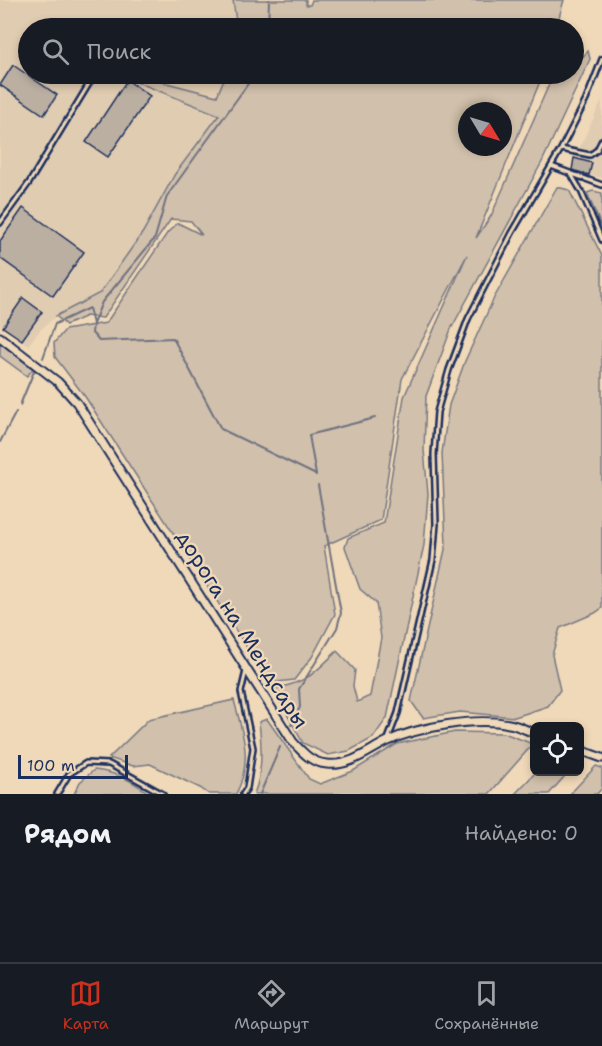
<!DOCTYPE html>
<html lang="ru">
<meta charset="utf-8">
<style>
:root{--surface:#171b24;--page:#242831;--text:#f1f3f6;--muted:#9ea1a6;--line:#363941;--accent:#c8321e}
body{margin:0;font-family:"Shantell Sans",sans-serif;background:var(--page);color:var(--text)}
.controls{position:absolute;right:18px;bottom:18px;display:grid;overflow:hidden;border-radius:9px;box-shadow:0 3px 9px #0003}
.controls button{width:54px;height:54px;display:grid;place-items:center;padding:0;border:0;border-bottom:2px solid var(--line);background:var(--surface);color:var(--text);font:30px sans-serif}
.compass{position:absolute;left:458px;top:102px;width:54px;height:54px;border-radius:50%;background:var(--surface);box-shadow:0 3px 9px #0003;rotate:128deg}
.scale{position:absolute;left:18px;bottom:15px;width:110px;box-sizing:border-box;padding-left:6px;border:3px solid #1b2f5e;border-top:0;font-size:16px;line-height:21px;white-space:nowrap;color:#1b2f5e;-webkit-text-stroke:4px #f0d9b8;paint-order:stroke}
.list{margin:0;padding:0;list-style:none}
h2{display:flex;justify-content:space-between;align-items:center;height:78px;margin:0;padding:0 24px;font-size:26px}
h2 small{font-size:20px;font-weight:400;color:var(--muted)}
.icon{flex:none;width:33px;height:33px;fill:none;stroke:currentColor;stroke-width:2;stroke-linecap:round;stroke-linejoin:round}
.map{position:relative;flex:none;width:602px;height:794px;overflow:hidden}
.search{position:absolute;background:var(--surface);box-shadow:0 3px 9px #0003;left:18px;right:18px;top:18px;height:66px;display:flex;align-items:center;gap:15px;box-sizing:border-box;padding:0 21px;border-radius:33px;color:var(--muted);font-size:22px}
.sheet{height:168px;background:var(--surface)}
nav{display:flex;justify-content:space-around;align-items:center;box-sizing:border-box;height:84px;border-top:2px solid var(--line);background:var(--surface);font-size:16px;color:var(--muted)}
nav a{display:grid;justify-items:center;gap:3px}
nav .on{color:var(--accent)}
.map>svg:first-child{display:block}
</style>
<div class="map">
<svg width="602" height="794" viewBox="0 0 602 794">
<rect width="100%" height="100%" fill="#f0d9b8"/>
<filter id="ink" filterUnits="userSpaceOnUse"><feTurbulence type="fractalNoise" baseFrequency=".0167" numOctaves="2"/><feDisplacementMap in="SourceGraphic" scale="12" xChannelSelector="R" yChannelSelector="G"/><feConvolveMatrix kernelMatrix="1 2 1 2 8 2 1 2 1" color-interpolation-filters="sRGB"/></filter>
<g filter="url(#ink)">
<!-- built -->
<path fill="#e0ccb1" d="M 0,0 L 265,0 L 263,28 L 28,28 L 28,74 L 248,74 L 176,172 L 143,232 L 100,293 L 58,315 L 40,330 L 28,345 L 0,325 Z
M 602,100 L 602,178 L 571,171 L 577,153 Z"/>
<!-- green -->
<path fill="#d1c0ab" stroke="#767884" stroke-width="1.5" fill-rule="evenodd" d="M 233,0 L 306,0 L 306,5 L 310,5 L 312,0 L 564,0 L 556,28 L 237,28 Z
M 588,51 L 590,59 L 542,162 L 451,329 L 426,396 L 424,450 L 428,494 L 424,545 L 387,718 L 373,738 L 349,751 L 328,755 L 303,743 L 273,689 C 306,683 314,674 337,651 L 355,670 L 353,686 L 357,702 L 370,696 L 381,638 L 376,603 L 360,589 L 345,547 L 348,538 L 384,523 L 404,397 L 467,255 L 402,379 L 381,520 L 324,546 L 335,614 L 312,657 L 294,680 L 277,682 L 266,677 L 86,398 L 55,357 L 54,343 L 65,330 L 106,323 L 168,232 L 178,223 L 202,235 L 191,221 L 171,219 L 103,318 L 86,316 L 66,325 L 56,316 L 100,293 L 143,232 L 175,174 L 219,115 L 117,74 L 132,74 L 217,96 L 226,74 L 543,74 L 476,238 L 491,216 L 551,80 L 563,74 L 574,74 L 574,66 ZM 467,111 L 503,111 L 503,147 L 467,147 Z
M 557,187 L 569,190 L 602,256 L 602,608 L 595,613 L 560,628 L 552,655 L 560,690 L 548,706 L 515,717 L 460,712 L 423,718 L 411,701 L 446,545 L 442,453 L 449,405 L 465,361 L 494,298 Z
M 593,191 L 602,193 L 602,228 L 587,193 Z
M 0,343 L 33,369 L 27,376 L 0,356 Z
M 234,700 C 243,734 253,761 236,794 L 209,794 L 200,788 L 150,764 L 133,766 L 109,758 L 149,719 Z
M 267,719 L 309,779 L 320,784 L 353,771 L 397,744 L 455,732 L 504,733 L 533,744 L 489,794 L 254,794 C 263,772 262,745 259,722 Z
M 596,766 L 602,768 L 602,788 L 597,794 L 570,794 Z
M 94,770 C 117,772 132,781 150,794 L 74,794 L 80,782 Z
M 536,772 L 559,772 L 564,777 L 549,794 L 515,794 Z"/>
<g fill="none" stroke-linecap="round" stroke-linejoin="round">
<!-- stream -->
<path stroke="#6f7281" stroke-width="2" d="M 268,28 L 269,0
M 93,324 L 92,333 L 99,341 L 173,338 L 221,429 L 316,475
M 43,358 L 55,324 L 89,308 L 93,324 L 102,302 L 155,238 L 167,196 L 255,74
M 20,405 L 34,371
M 0,442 L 16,412
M 316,475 L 309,435 L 375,418
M 291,725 L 300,707 L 299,689 L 337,628 L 341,613 L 318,485
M 260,794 L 280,747"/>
</g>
<!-- building -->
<path fill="#bbafa2" stroke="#1b2f5e" stroke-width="1.5" d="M 13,65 L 57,95 L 44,115 L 0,85 Z
M 127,80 L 150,96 L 108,157 L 86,142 Z
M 574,158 L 592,163 L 589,175 L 572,170 Z
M 23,208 L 84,252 L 53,296 L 0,258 L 0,241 Z
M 23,298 L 42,312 L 22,340 L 3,327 Z"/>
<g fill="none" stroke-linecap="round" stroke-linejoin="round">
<!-- service casing -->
<g stroke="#1b2f5e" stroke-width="8">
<path id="service" d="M 561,149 L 590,155 L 597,150 L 602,140
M 551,166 L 602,185
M 571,174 L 581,191 L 602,240
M 0,223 L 29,183 L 95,74
M 388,739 L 398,713 L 433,560 L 436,524 L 434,454 L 437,412 L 449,370 L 468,319 L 512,233 L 561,149 L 586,100 L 602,59
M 57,794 L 69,774 L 86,763 L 109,764 L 163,794
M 243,794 L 247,788 L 253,748 L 241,692 L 246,671"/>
</g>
<!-- minor casing -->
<g stroke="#1b2f5e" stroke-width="11">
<path id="minor" d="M 0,337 L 58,382 L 77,403 L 293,742 C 303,753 312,763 327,764 C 349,767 368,751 386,742 C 417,727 475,717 509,724 C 517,725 526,730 534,733
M 580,750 L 602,758"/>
</g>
<!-- service -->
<use href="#service" stroke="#f0d9b8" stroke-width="3"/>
<!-- minor -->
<use href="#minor" stroke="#f0d9b8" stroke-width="7"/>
</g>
</g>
<g text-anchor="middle" stroke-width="4.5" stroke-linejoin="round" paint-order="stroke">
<!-- street labels -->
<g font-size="22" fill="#1b2f5e" stroke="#f0d9b8">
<text transform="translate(243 629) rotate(58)" y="8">дорога на Мендсары</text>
</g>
</g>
</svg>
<div class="controls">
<button><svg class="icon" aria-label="locate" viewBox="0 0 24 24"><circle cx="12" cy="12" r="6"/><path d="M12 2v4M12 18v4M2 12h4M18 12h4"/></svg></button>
</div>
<svg class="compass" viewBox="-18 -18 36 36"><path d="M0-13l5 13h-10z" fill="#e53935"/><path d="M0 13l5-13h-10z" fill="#9ea1a6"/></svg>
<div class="scale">100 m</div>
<div class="search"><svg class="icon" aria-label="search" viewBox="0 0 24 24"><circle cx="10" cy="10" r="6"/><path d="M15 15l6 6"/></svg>Поиск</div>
</div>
<section class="sheet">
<h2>Рядом<small>Найдено: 0</small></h2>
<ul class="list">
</ul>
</section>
<nav>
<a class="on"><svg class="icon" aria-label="map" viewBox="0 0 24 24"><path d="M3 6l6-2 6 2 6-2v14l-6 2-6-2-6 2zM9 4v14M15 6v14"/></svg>Карта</a>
<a><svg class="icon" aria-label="directions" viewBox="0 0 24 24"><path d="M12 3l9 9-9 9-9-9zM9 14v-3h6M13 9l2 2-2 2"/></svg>Маршрут</a>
<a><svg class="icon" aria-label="saved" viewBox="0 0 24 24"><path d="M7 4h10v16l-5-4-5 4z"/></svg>Сохранённые</a>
</nav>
